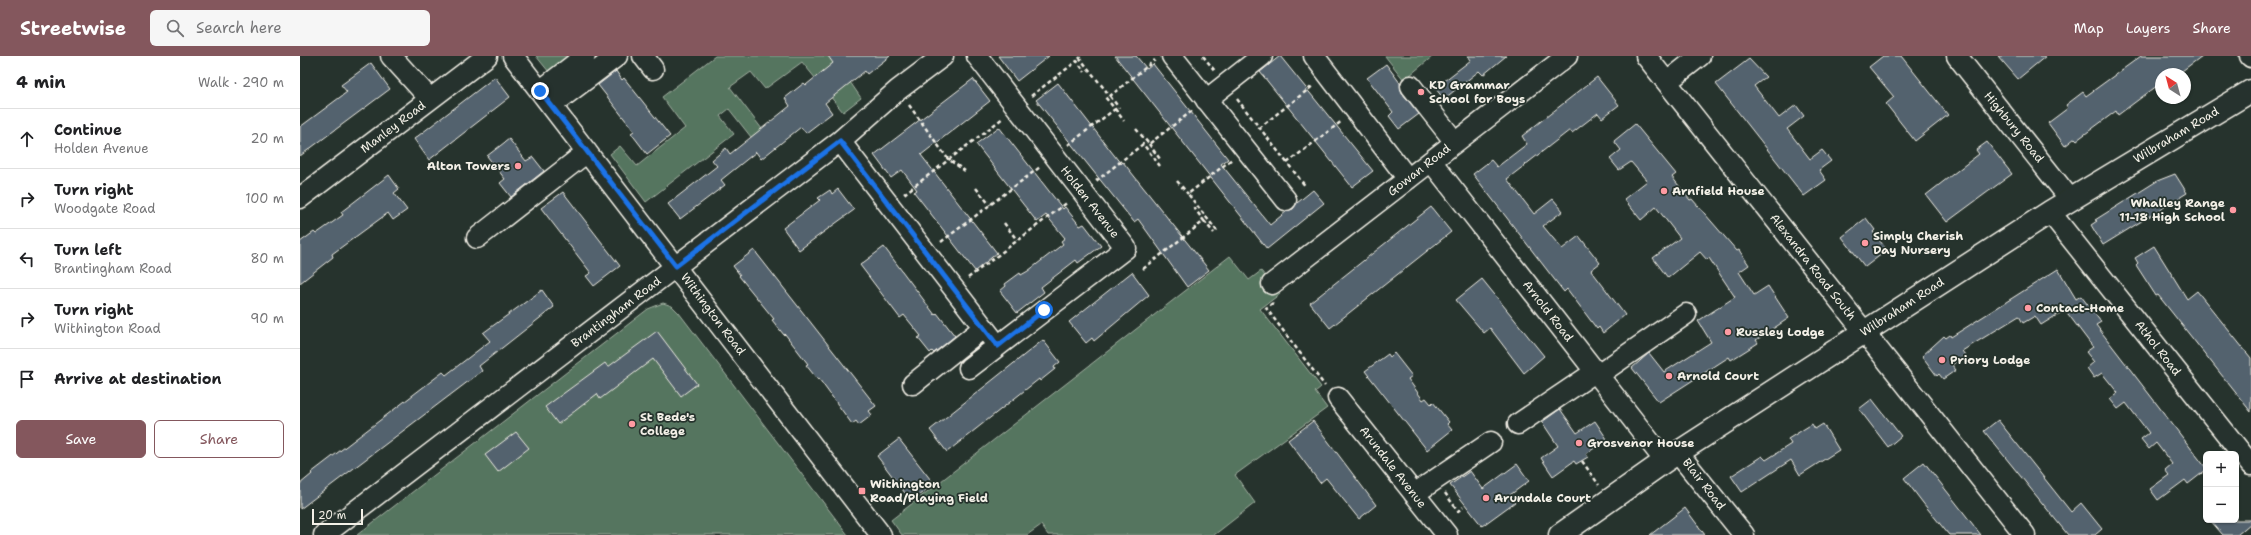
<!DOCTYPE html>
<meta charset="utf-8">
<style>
:root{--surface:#fff;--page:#f6f6f6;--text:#202124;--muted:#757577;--line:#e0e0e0;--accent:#84575d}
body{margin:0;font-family:"Shantell Sans",sans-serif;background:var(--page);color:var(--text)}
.controls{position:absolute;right:12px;bottom:12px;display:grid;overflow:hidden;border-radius:6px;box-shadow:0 1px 3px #0004}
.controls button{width:36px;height:36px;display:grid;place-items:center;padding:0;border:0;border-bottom:1px solid var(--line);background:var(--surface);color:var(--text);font:20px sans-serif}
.compass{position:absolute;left:1855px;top:12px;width:36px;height:36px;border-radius:50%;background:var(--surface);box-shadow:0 1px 3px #0004;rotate:324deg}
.scale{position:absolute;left:12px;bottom:10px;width:51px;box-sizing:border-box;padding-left:4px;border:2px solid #f4f1e8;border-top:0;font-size:11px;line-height:14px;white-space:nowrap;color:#f4f1e8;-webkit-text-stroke:3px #26332d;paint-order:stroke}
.stop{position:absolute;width:12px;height:12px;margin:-9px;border:3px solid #1a73e8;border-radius:50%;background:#fff}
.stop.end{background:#1a73e8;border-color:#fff;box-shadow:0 1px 4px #0008}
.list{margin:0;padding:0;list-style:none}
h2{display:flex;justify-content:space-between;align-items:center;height:52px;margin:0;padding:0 16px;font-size:17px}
h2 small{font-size:13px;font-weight:400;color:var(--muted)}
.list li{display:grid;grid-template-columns:26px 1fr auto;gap:12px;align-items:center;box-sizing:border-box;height:60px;padding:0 16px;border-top:1px solid var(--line)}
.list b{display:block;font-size:15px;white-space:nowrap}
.list p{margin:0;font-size:13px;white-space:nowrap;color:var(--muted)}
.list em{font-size:13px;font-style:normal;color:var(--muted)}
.actions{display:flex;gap:8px;padding:12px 16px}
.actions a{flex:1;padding:9px 0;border:1px solid var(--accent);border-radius:6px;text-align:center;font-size:14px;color:var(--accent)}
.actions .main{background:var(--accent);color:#fff}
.icon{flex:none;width:22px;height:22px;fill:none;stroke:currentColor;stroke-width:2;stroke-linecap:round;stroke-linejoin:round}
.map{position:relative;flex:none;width:1951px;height:479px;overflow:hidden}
header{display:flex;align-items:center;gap:24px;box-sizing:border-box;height:56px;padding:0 20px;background:var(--accent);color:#fff}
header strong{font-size:19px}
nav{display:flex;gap:22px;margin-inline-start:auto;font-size:14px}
.search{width:280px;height:36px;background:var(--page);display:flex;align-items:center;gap:10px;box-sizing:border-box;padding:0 14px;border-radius:6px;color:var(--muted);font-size:15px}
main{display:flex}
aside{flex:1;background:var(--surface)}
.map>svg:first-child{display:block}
</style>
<header>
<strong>Streetwise</strong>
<div class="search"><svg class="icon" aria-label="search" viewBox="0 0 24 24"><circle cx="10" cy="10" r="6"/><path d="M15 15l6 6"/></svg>Search here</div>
<nav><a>Map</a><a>Layers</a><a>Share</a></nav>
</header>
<main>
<aside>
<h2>4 min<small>Walk · 290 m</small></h2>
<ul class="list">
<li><svg class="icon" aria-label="ahead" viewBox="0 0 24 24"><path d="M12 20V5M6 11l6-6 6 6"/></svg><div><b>Continue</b><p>Holden Avenue</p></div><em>20 m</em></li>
<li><svg class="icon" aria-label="right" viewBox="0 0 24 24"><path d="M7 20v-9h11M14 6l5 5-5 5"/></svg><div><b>Turn right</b><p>Woodgate Road</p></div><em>100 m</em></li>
<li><svg class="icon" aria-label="left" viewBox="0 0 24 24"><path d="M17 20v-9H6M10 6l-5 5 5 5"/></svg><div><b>Turn left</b><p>Brantingham Road</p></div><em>80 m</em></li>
<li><svg class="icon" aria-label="right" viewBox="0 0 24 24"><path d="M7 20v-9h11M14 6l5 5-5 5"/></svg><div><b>Turn right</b><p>Withington Road</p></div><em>90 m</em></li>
<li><svg class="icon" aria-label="arrive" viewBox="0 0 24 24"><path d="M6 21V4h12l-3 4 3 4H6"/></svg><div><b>Arrive at destination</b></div></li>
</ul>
<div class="actions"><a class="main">Save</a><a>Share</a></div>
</aside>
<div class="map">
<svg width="1951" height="479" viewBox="0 0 1951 479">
<rect width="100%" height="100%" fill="#26332d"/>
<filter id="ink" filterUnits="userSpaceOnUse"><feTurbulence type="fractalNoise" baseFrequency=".025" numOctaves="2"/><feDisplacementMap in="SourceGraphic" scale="8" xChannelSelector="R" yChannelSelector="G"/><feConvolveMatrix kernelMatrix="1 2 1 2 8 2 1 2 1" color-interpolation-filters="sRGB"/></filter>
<g filter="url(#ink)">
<!-- green -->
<path fill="#54745e" stroke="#a4b2a3" d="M 236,0 L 269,0 L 249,16 Z
M 415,0 L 535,0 L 533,7 L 519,19 L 550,26 L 561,42 L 543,56 L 502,6 L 465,33 L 451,16 L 430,31 L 462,73 L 451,81 L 429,53 L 420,60 L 434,78 L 346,146 L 310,98 L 320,90 L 337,110 L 385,72 L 362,41 Z
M 1085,0 L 1133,0 L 1104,24 Z
M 930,200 L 949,224 L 961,215 L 980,238 L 960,253 L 1021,331 L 1015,336 L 1027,352 L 935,419 L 955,447 L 914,479 L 748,479 L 741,469 L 727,479 L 602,479 L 591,464 Z
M 363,247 L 372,250 L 379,257 L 548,479 L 57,479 L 348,253 Z"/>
<!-- building -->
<path fill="#52626e" stroke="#f4f1e8" d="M 528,0 L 590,0 L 567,18 L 565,15 L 525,47 L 532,57 L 506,77 L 501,71 L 461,103 L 456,96 L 421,124 L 425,129 L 380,163 L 368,148 L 417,110 L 412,104 L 426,92 L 430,98 L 490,50 L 485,42 L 504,27 L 506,29 L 533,7 Z
M 698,0 L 749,0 L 717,25 Z
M 815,0 L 836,0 L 847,13 L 853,8 L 928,103 L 921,108 L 970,169 L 987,155 L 993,153 L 997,147 L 1013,134 L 1024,147 L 967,193 Z
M 980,0 L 1073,115 L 1052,131 L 960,16 Z
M 1168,0 L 1206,0 L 1183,19 L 1179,15 L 1144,43 L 1135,32 L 1171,4 Z
M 1583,0 L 1601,0 L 1648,59 L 1615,85 L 1586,48 L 1594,41 L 1569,11 Z
M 1698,0 L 1746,0 L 1718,23 Z
M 1841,0 L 1902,0 L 1878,18 L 1861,18 L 1861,27 L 1842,41 L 1818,59 L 1816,55 L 1777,84 L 1775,82 L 1765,90 L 1748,67 L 1768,52 L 1766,49 L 1783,36 L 1786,40 Z
M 1449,3 L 1466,21 L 1454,30 L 1479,62 L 1496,49 L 1504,60 L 1487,73 L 1510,103 L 1522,94 L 1531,105 L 1519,114 L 1526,124 L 1504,140 L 1416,28 Z
M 71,7 L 90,33 L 0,100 L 0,71 L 47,36 L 41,29 Z
M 1086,8 L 1100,27 L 1102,37 L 1119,58 L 1099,73 L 1089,60 L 1093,56 L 1067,22 Z
M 316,15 L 322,24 L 324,22 L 370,80 L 347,98 L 331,77 L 334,75 L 298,29 Z
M 195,21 L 210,41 L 129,104 L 114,83 Z
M 1297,21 L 1319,49 L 1302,62 L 1298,57 L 1272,77 L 1270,74 L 1207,123 L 1234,158 L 1253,143 L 1263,155 L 1243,170 L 1262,193 L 1279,180 L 1300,207 L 1291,214 L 1325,259 L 1303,277 L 1299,271 L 1297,273 L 1267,233 L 1264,236 L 1173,118 L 1191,104 L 1197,111 L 1227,88 L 1222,80 Z
M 673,23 L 690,45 L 621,99 L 697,197 L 675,215 L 614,136 L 617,134 L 602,114 L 591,122 L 574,99 Z
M 758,27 L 821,108 L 823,106 L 909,214 L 887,231 L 838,163 L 834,166 L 736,44 Z
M 1335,68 L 1376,118 L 1372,121 L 1390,144 L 1392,143 L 1437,195 L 1439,194 L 1449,209 L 1439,216 L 1454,239 L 1468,230 L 1489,262 L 1456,284 L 1458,287 L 1431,304 L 1429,301 L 1359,346 L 1332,312 L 1349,297 L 1364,316 L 1411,286 L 1398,265 L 1435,241 L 1409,202 L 1407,204 L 1400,196 L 1368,222 L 1353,202 L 1380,182 L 1356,151 L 1341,164 L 1324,143 L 1347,125 L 1331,106 L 1319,114 L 1310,103 L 1321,94 L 1314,85 Z
M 699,71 L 763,153 L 765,151 L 780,170 L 784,168 L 801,190 L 778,207 L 776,204 L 741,231 L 744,236 L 717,257 L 700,235 L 706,230 L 705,228 L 720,217 L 721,219 L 728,215 L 763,188 L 761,185 L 765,182 L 746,159 L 737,166 L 676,88 Z
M 209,83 L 226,105 L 233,101 L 244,115 L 211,141 L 200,127 L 205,123 L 187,100 Z
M 1687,86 L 1712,118 L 1647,166 L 1626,139 L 1679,98 L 1676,94 Z
M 1875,118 L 1887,137 L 1803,189 L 1791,169 L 1797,165 L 1795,164 L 1857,125 Z
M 89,119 L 99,133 L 94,137 L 107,154 L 93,164 L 88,157 L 32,198 L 33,201 L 0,227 L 0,186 L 14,176 L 16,178 L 43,159 L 41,156 Z
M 538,133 L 554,154 L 499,194 L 483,172 L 520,144 L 518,142 L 530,134 L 532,138 Z
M 263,136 L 320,210 L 294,230 L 286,220 L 291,217 L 241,152 Z
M 1131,151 L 1151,176 L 1030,272 L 1010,247 Z
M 1566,162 L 1575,174 L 1573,176 L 1587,194 L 1565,211 L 1542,181 Z
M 1854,190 L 1887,243 L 1897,235 L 1951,302 L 1951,356 L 1858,239 L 1856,240 L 1836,209 L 1838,207 L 1835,202 Z
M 584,191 L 635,259 L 637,257 L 655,280 L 634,297 L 632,295 L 630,297 L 618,282 L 621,280 L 604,259 L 600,262 L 560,209 Z
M 454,194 L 576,350 L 569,355 L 572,359 L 559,369 L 556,365 L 552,368 L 519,323 L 518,324 L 506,309 L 508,308 L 485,278 L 484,279 L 472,264 L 474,263 L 439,220 L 440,219 L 433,210 Z
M 1758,213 L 1776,243 L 1781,240 L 1801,266 L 1796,269 L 1906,412 L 1906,414 L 1888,428 L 1885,424 L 1858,444 L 1850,433 L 1869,419 L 1865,414 L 1872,408 L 1856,387 L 1849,393 L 1841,383 L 1849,377 L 1826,347 L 1818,353 L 1810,343 L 1818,337 L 1802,317 L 1794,322 L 1787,312 L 1794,306 L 1786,296 L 1793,291 L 1765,254 L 1741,269 L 1735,260 L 1723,267 L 1719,260 L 1662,295 L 1665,299 L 1652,309 L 1656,314 L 1643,323 L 1639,318 L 1637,320 L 1622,300 L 1644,280 L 1646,282 L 1650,279 L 1651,281 Z
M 832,216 L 849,239 L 794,285 L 792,282 L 786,287 L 769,266 Z
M 1182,223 L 1244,300 L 1224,317 L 1190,272 L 1184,277 L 1156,244 Z
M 242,234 L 254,251 L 179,310 L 182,315 L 0,453 L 0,428 L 12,418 L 11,417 L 143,316 L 146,319 L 190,285 L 183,277 Z
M 357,275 L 397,328 L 381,340 L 353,303 L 300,343 L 297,338 L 258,368 L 245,351 L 305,307 L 308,311 Z
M 743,284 L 760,306 L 754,311 L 755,313 L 740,325 L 739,323 L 647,396 L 630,374 Z
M 1094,297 L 1112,320 L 1108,323 L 1123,344 L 1126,342 L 1131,348 L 1133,346 L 1149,366 L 1147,368 L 1152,374 L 1127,394 L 1065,315 L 1088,298 L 1090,301 Z
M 1572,343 L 1601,380 L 1588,391 L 1559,353 Z
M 1260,353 L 1277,377 L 1295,365 L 1307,383 L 1286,398 L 1288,401 L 1276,408 L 1274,405 L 1253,420 L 1241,402 L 1258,390 L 1242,366 Z
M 1698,364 L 1771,456 L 1781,447 L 1802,473 L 1795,479 L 1768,479 L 1684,375 Z
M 1013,365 L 1076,449 L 1059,463 L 1026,422 L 1020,427 L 988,384 Z
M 1512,368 L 1515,373 L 1523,368 L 1539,394 L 1500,419 L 1491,404 L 1442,436 L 1431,420 L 1462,400 L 1466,404 L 1491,388 L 1488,383 Z
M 216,376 L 229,392 L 198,416 L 185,399 Z
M 599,383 L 634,428 L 611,445 L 577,400 Z
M 1624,406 L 1660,452 L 1681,479 L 1649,479 L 1623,447 L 1604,422 Z
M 1217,408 L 1229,425 L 1210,439 L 1215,446 L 1182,470 L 1150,429 L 1170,415 L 1183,433 Z
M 1385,452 L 1405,479 L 1350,479 Z
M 1910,464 L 1951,464 L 1951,467 L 1937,479 L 1923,479 Z"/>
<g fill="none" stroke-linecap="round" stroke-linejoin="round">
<!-- minor casing -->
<g stroke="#f4f1e8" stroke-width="23">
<path id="minor" d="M 91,0 L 130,43
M 213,0 L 581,479
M 343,0 L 353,13
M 872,0 L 986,144
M 1014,0 L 1108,123
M 1346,0 L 1725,479
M 1657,0 L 1770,143
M 1950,0 L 1951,1
M 1367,26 L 1400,0
M 1111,30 L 1155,86
M 240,35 L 285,0
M 906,44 L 962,0
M 252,49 L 317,0
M 540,85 L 698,290
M 1131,105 L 1365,405
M 0,142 L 187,0
M 1750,156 L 1951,409
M 177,182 L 287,96
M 972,228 L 1267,0
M 669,312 L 826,192 L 677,0
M 1298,319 L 1386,258
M 613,328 L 683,272
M 1038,342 L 1147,479
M 1218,368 L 1295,316
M 1378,397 L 1444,479
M 1114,438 L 1191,386
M 24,479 L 540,85 L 598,34 L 643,0"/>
</g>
<!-- highway casing -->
<g stroke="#f4f1e8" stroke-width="25">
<path id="highway" d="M 1260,479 L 1365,405 L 1750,156 L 1951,35"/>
</g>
<!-- path -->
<path stroke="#f4f1e8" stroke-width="2.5" stroke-dasharray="4 3" stroke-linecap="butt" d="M 903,0 L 915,15
M 779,1 L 810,40 L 855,4
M 731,40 L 777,5 L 785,16
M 810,40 L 819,52
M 937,43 L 1006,131
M 609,49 L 648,103 L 665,115
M 815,53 L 824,65
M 959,72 L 1014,29
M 836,73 L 849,88 L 892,55
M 849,88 L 860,103
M 768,89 L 815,53 L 805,41
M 987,107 L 1042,65
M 796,125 L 843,88 L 860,110
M 877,125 L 888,138
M 676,132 L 690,149
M 604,138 L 703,62
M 904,165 L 914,177
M 704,167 L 717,184
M 917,175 L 888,138 L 932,103
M 641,186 L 740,111
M 843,213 L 904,165 L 892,149
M 668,222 L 768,146
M 973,247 L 966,252 L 1025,330
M 1282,405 L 1299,429
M 1145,437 L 1158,455 L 1163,451"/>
<!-- minor -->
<use href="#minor" stroke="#26332d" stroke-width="20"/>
<!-- highway -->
<use href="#highway" stroke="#26332d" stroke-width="22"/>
</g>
</g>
<g fill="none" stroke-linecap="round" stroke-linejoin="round" filter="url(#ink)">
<!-- route -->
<path stroke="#1a73e8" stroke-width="5" d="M 240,35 L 376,210 L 540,85 L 698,290 L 744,254"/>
</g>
<!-- markers -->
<g fill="#ff9aa2" stroke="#26332d" stroke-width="1.5">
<circle cx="1121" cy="36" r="4"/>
<circle cx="218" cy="110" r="4"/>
<circle cx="1364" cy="135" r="4"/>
<circle cx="1933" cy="154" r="4"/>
<circle cx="1565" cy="187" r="4"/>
<circle cx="1728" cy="252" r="4"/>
<circle cx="1428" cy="276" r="4"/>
<circle cx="1642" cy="304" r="4"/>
<circle cx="1369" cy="320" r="4"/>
<circle cx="332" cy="368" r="4"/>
<circle cx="1279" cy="387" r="4"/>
<rect x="558" y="431" width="8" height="8" rx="2"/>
<circle cx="1186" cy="442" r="4"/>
</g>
<g text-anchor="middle" stroke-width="3.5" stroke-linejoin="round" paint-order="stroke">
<!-- poi labels -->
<g font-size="12" font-weight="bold" fill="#f4f1e8" stroke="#26332d" text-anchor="start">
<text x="1129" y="33">KD Grammar<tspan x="1129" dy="14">School for Boys</tspan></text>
<text x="210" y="114" text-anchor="end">Alton Towers</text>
<text x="1372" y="139">Arnfield House</text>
<text x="1925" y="151" text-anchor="end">Whalley Range<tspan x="1925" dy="14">11-18 High School</tspan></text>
<text x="1573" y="184">Simply Cherish<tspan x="1573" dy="14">Day Nursery</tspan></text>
<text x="1736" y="256">Contact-Home</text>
<text x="1436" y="280">Russley Lodge</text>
<text x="1650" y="308">Priory Lodge</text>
<text x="1377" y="324">Arnold Court</text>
<text x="340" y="365">St Bede's<tspan x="340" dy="14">College</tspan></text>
<text x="1287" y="391">Grosvenor House</text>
<text x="570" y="432">Withington<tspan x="570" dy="14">Road/Playing Field</tspan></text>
<text x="1194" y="446">Arundale Court</text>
</g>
<!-- street labels -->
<g font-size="12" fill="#f4f1e8" stroke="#26332d">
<text transform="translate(93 71) rotate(-37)" y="4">Manley Road</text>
<text transform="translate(1714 71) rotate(51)" y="4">Highbury Road</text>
<text transform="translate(1876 79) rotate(-31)" y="4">Wilbraham Road</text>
<text transform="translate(1119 114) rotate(-38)" y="4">Gowan Road</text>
<text transform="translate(790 146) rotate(52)" y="4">Holden Avenue</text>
<text transform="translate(1513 211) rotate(52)" y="4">Alexandra Road South</text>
<text transform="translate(1602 251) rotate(-33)" y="4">Wilbraham Road</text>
<text transform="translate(1248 255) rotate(52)" y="4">Arnold Road</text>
<text transform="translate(316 256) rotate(-37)" y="4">Brantingham Road</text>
<text transform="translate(413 258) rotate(53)" y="4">Withington Road</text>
<text transform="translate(1858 292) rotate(52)" y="4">Athol Road</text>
<text transform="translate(1093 411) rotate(52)" y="4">Arundale Avenue</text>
<text transform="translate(1404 428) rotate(52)" y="4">Blair Road</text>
</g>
</g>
</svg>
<div class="controls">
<button>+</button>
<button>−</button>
</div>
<svg class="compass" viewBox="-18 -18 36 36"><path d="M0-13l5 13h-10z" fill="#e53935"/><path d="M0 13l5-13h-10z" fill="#757577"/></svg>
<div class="scale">20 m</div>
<div class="stop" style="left:744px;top:254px"></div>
<div class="stop end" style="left:240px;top:35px"></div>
</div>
</main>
